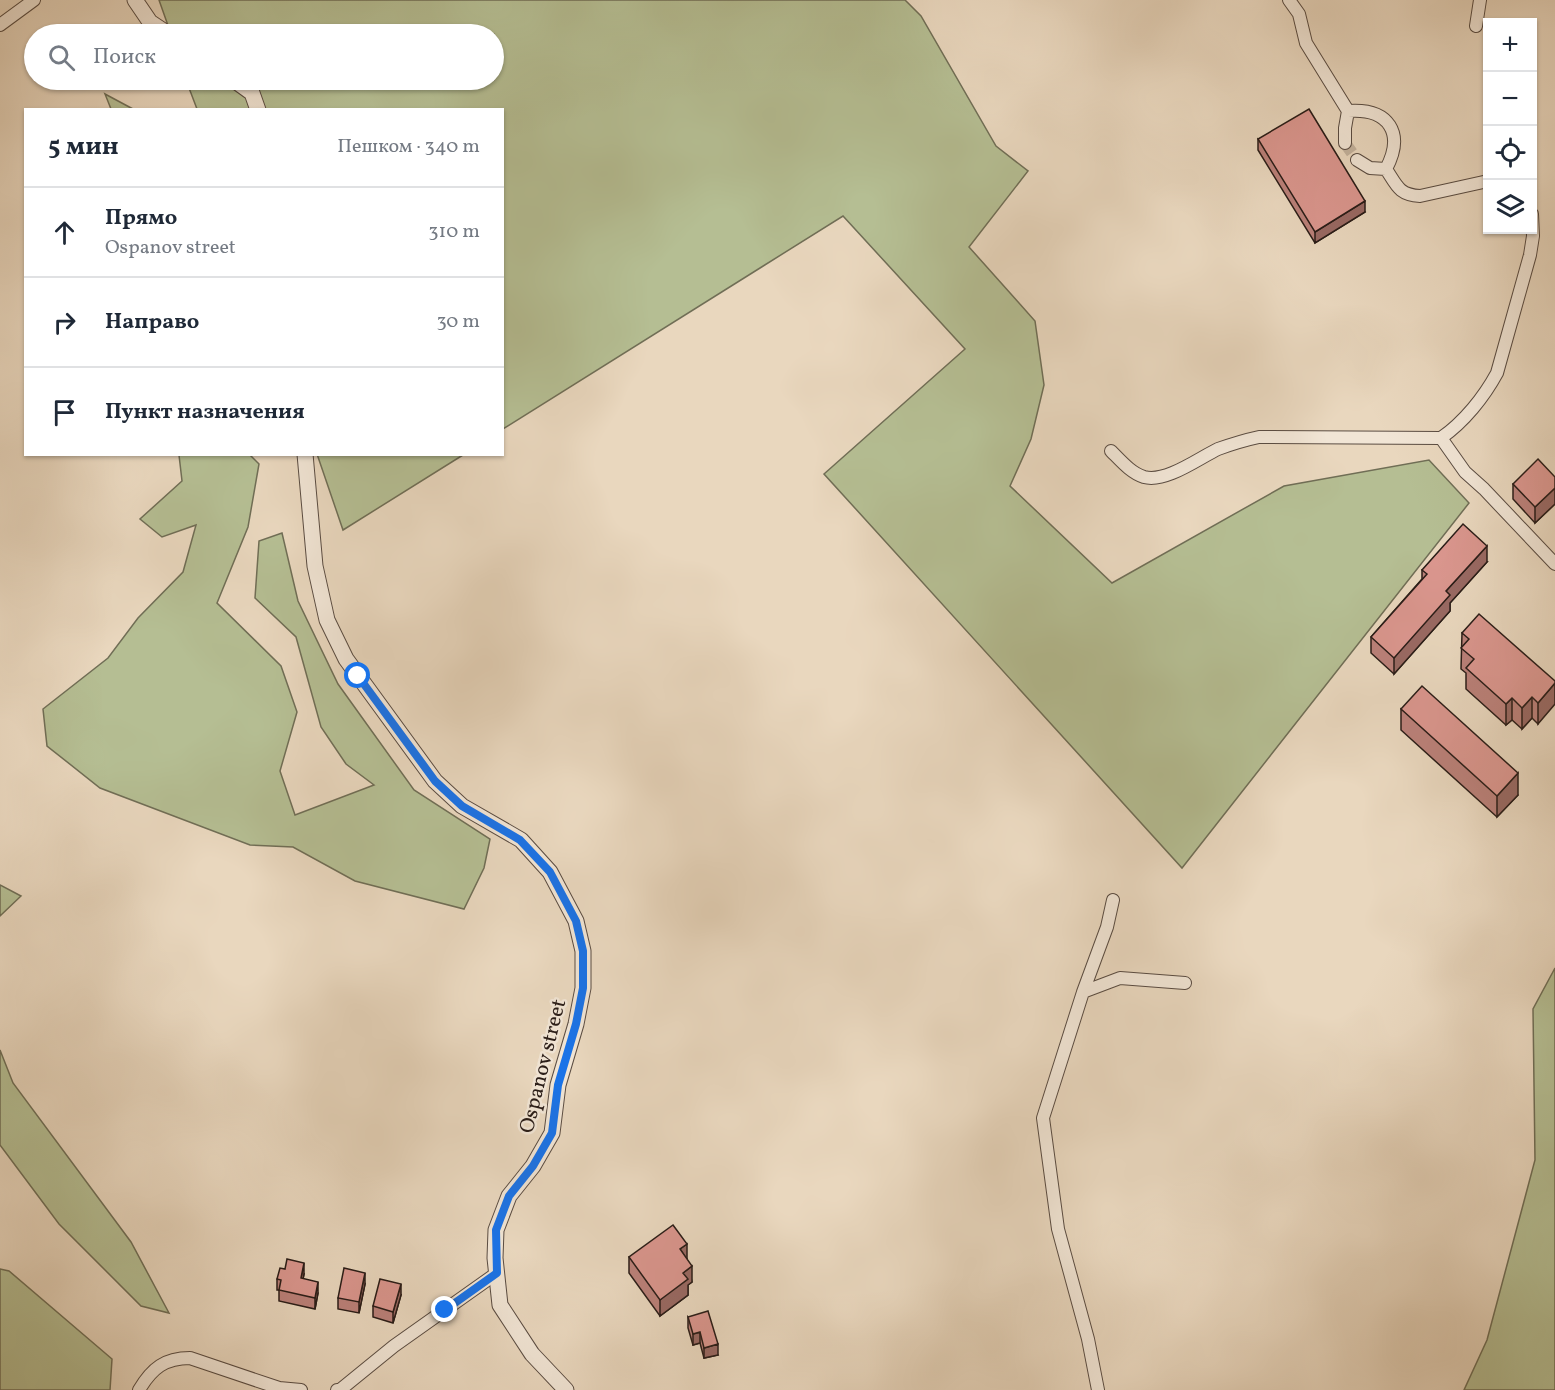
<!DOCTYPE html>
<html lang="ru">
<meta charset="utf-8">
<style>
:root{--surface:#fff;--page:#f6f6f7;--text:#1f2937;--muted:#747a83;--line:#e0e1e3}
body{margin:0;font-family:Vollkorn,serif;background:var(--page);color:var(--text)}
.controls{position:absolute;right:18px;top:18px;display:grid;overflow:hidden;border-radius:0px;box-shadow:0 2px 4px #0004}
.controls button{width:54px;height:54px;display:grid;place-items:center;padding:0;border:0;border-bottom:2px solid var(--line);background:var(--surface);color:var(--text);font:30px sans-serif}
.stop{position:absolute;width:18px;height:18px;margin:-14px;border:4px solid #1a73e8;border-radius:50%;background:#fff}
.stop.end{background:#1a73e8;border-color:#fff;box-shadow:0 2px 6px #0008}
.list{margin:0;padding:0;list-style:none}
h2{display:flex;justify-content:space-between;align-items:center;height:78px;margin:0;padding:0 24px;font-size:26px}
h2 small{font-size:20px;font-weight:400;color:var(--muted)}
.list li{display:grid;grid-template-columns:39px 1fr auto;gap:18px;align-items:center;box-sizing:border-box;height:90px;padding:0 24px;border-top:2px solid var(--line)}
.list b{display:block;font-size:22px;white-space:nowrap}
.list p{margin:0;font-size:20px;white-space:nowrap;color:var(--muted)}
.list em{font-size:20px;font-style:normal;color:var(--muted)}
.icon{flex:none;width:33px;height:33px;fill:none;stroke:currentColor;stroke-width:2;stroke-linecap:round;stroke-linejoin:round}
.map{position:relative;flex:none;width:1555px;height:1390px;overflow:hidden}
.search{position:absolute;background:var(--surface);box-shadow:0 2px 4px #0004;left:24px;top:24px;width:480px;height:66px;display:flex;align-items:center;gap:15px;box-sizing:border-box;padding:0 21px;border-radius:33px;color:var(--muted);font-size:22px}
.panel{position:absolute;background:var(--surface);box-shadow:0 2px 4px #0004;left:24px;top:108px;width:480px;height:348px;border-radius:0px}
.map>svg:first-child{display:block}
</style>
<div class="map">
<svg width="1555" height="1390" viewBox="0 0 1555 1390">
<rect width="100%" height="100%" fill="#e9d7be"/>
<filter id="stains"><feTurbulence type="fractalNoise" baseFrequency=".00333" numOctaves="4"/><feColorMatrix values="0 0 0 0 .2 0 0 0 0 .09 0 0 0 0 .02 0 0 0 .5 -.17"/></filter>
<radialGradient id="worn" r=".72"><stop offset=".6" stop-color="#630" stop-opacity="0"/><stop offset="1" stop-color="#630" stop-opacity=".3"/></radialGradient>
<!-- green -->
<path fill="#b5be93" stroke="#706e56" stroke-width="1.5" d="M 159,0 L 905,0 L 921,16 L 996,146 L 1028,171 L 969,247 L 1035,321 L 1044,385 L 1031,439 L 1010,486 L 1112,583 L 1284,486 L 1429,460 L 1469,503 L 1182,868 L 824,474 L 965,349 L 843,216 L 503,429 L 502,110 L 197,109 L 186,80 L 494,80 L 494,34 L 171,34 Z
M 105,94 L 133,109 L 111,109 Z
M 317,454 L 463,454 L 463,455 L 343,530 Z
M 179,455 L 250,455 L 259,464 L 248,527 L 217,603 L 281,666 L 297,712 L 280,771 L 295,815 L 374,785 L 346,764 L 321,727 L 296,637 L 255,598 L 259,541 L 282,533 L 298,601 L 338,684 L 414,790 L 490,839 L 484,868 L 464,909 L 355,881 L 293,847 L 250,845 L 100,788 L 47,746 L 43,709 L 108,658 L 138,618 L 183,572 L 196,525 L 162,537 L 140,519 L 182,481 Z
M 0,885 L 21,896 L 0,916 Z
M 1555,968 L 1555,1390 L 1464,1390 L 1487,1340 L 1535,1160 L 1533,1009 Z
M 0,1050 L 13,1083 L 131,1242 L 169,1313 L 141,1306 L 59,1224 L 0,1145 Z
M 0,1269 L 9,1271 L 112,1359 L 110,1390 L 0,1390 Z"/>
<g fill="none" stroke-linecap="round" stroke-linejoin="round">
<!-- minor-tunnel -->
<path stroke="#c3b29d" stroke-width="12" stroke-dasharray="12 6" stroke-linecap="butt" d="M 1345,143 L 1357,160"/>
<!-- minor casing -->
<g stroke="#5a4c42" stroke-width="14">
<path id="minor" d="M 1289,0 L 1299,14 L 1306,43 L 1348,111 L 1345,128 L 1345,143
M 0,25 L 34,0
M 1476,26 L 1480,0
M 1348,111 C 1389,108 1405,133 1386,169
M 1357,160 L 1370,168 L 1386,169
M 1386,169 C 1397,186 1399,195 1420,196 L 1488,181
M 1441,438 L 1465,472 L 1484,489 L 1555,564
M 1111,451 C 1121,461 1131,473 1144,477 C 1166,483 1199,458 1218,449 C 1232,444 1245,440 1259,437 L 1441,438 C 1464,422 1484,397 1497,373 L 1530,255 L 1533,236 L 1532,214
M 1083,992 L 1107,927 L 1113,900
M 139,1390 C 152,1368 165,1358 190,1358 L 279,1388 L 301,1390
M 337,1390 L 340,1390 L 394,1346 L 497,1273
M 1098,1390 L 1088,1339 L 1058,1229 L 1043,1118 L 1083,992 L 1120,978 L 1185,983"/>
</g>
<!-- tertiary casing -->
<g stroke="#5a4c42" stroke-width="17">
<path id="tertiary" d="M 135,0 L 150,22 L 168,34
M 234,80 L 252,93 L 258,110
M 305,454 L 315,566 L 327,620 L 346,659 L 435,781 L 462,806 L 521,840 L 550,872 L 576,921 L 583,951 L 583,988 L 576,1024 L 558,1085 L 552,1133 L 533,1166 L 509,1196 L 496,1230 L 495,1258 L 500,1305 L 532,1354 L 566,1390"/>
</g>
<!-- minor -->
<use href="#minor" stroke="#f1e5d5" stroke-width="12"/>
<!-- tertiary -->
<use href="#tertiary" stroke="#f1e5d5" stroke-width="15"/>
</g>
<!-- wall -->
<path fill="#bb817a" stroke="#2a1d18" stroke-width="1.5" d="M 1258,139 L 1365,212 L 1315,243 L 1258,150 Z
M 1555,477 L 1555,504 L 1535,523 L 1513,499 L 1513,484 Z
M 1487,562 L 1450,603 L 1450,611 L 1394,674 L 1371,653 L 1371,637 L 1422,579 L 1422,570 Z
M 1462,633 L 1555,681 L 1538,724 L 1532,718 L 1522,729 L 1512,720 L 1506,725 L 1466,689 L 1466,673 L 1461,669 Z
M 1401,709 L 1518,795 L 1497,817 L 1401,730 Z
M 629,1257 L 687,1259 L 692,1282 L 688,1285 L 688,1295 L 660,1316 L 629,1273 Z
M 304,1274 L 303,1279 L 318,1293 L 315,1309 L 279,1301 L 279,1290 L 277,1290 L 277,1279 Z
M 365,1284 L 359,1313 L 338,1309 L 338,1298 Z
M 401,1295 L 393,1323 L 373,1317 L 373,1306 Z
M 688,1317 L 718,1355 L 704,1358 L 700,1343 L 693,1345 L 688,1328 Z"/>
<!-- shaded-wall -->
<path fill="#996963" stroke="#2a1d18" stroke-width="1.5" d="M 1365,201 L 1365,212 L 1315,243 L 1315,232 Z
M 1555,488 L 1555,504 L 1535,523 L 1535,507 Z
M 1487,546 L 1487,562 L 1450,603 L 1450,611 L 1394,674 L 1394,658 L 1446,591 Z
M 1555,683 L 1555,704 L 1538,724 L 1538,703 Z
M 1532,697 L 1532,718 L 1522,729 L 1522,708 Z
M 1512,698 L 1512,720 L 1506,725 L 1506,704 Z
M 1518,773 L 1518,795 L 1497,817 L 1497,796 Z
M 687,1244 L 687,1260 L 680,1249 Z
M 304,1263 L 304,1274 L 301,1289 L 301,1278 Z
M 692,1266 L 692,1282 L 688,1285 L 688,1295 L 660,1316 L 660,1300 L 683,1273 Z
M 365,1273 L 365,1284 L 359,1313 L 359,1302 Z
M 318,1282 L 318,1293 L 315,1309 L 315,1298 Z
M 401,1284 L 401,1295 L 393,1323 L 393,1312 Z
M 700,1332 L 700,1343 L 693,1345 L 693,1334 Z
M 718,1344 L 718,1355 L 704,1358 L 704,1348 Z"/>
<!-- building -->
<path fill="#da968e" stroke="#2a1d18" stroke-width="1.5" d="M 1309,109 L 1365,201 L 1315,232 L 1258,139 Z
M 1538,459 L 1555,477 L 1555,488 L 1535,507 L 1513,484 Z
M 1463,524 L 1487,546 L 1446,591 L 1450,595 L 1394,658 L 1371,637 L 1427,574 L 1422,570 Z
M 1479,614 L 1555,681 L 1555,683 L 1538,703 L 1532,697 L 1522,708 L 1512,698 L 1506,704 L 1466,668 L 1474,659 L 1461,648 L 1469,639 L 1462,633 Z
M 1422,686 L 1518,773 L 1497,796 L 1401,709 Z
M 673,1225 L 687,1244 L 680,1249 L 692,1266 L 683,1273 L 688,1279 L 660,1300 L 629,1257 Z
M 287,1259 L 304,1263 L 301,1278 L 318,1282 L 315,1298 L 279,1290 L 281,1280 L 277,1279 L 280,1268 L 285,1269 Z
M 344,1268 L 365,1273 L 359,1302 L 338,1298 Z
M 380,1279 L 401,1284 L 393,1312 L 373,1306 Z
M 708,1311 L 718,1344 L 704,1348 L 700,1332 L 693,1334 L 688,1317 Z"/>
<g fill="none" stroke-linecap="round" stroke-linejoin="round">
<!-- route -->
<path stroke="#1a73e8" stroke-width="8" d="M 358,676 L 435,781 L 462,806 L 520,840 L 550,872 L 576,921 L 583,951 L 583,988 L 576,1024 L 558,1085 L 552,1133 L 533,1166 L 509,1196 L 496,1230 L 497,1273 L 445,1310"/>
</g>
<g text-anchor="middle" stroke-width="5" stroke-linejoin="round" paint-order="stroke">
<!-- street labels -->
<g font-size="21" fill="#2a1d18" stroke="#f1e5d5">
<text transform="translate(542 1066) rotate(-76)" y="7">Ospanov street</text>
</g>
</g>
<rect width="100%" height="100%" filter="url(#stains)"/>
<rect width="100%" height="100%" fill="url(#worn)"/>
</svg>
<div class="controls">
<button>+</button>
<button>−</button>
<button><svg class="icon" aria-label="locate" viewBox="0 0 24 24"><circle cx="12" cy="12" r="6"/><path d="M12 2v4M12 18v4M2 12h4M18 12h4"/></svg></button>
<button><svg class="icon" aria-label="layers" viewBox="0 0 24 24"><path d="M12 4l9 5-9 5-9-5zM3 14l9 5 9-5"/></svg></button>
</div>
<div class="stop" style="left:358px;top:676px"></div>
<div class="stop end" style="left:445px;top:1310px"></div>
<div class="search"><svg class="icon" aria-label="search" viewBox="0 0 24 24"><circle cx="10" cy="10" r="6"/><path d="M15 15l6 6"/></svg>Поиск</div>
<section class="panel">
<h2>5 мин<small>Пешком · 340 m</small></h2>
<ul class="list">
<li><svg class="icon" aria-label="ahead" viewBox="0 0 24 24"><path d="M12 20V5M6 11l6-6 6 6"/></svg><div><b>Прямо</b><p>Ospanov street</p></div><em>310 m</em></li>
<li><svg class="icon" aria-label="right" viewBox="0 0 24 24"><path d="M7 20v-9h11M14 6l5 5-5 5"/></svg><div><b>Направо</b></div><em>30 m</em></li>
<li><svg class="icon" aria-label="arrive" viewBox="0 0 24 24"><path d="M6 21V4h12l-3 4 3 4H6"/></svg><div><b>Пункт назначения</b></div></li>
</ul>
</section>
</div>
